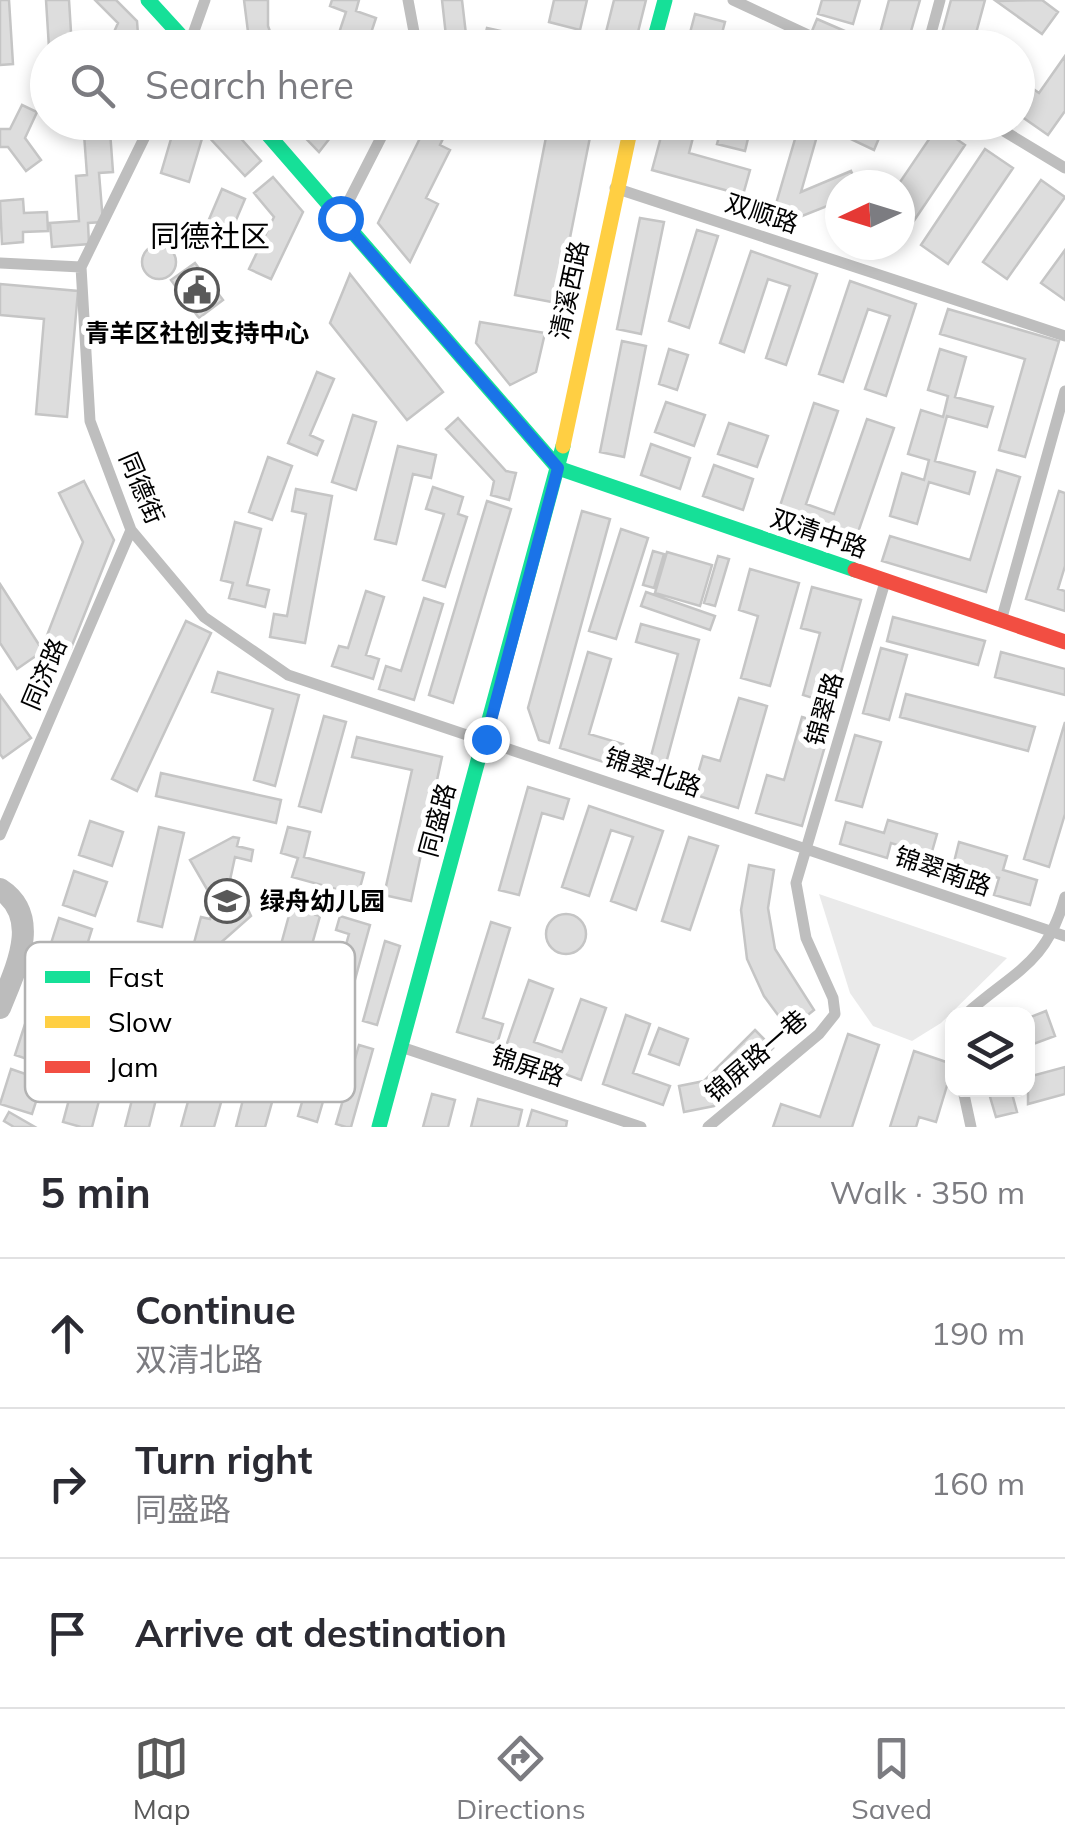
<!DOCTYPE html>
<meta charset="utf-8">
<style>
:root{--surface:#fff;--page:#f7f7f7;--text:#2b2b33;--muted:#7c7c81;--line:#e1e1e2;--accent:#595959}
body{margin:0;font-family:Mulish,"Noto Sans SC",sans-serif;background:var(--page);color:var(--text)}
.controls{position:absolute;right:30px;bottom:30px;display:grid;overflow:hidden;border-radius:20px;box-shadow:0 5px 15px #0003}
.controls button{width:90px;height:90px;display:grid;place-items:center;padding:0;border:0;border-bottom:2px solid var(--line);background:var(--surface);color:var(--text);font:50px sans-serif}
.compass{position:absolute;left:825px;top:170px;width:90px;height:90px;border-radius:50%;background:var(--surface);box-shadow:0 5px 15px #0003;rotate:266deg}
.stop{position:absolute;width:30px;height:30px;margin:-22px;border:8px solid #1a73e8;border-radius:50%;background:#fff}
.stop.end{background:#1a73e8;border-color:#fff;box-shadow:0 2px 10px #0008}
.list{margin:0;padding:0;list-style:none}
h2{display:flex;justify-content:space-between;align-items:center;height:130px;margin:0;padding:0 40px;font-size:42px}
h2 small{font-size:32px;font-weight:400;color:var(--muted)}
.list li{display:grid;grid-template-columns:65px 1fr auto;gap:30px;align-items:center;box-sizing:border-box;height:150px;padding:0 40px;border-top:2px solid var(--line)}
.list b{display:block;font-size:38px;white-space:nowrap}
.list p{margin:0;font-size:32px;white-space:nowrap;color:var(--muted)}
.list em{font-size:32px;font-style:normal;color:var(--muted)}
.icon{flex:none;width:55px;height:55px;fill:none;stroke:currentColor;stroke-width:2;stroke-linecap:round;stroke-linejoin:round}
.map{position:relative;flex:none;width:1065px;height:1127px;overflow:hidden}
.search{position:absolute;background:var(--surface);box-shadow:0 5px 15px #0003;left:30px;right:30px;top:30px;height:110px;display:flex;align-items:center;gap:25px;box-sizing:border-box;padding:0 35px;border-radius:55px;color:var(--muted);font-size:38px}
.sheet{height:580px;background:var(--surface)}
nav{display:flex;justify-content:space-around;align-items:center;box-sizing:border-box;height:140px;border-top:2px solid var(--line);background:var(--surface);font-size:28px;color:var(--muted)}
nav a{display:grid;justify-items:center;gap:5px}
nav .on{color:var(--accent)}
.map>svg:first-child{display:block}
</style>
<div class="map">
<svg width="1065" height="1127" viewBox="0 0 1065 1127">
<rect width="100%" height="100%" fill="#fff"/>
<!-- green -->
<path fill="#eaeaea" d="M 819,894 L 1007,958 L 941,1023 L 912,1041 L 873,1026 L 850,993 Z"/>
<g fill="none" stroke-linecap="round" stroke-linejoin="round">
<!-- river -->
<path stroke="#bcbcbc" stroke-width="22" d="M 0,889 C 43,917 15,970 0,1008"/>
</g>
<!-- building -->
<path fill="#ddd" stroke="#c5c5c5" stroke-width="2.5" d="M 0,0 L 9,0 L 13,64 L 0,65 Z
M 46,0 L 69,0 L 72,48 L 49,48 Z
M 95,0 L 116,0 L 137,21 L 139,48 L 101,48 L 101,33 L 114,32 L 118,23 Z
M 244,0 L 268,0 L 268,26 L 276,48 L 250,48 Z
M 332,0 L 359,0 L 356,11 L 376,18 L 366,48 L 334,48 L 346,12 L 330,6 Z
M 442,0 L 462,0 L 467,43 L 447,45 Z
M 554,0 L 587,0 L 580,30 L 549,22 Z
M 614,0 L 646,0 L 634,48 L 604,40 Z
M 822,0 L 860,0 L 853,24 L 818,14 Z
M 889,0 L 920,0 L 907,45 L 879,37 Z
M 951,0 L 985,0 L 972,48 L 938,48 Z
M 1042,0 L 1058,12 L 1042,34 L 996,1 Z
M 695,14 L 725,22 L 718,48 L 686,48 Z
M 817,19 L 884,48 L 851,48 L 812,31 Z
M 487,28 L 538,39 L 536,48 L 482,48 Z
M 744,38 L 772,45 L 771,48 L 741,48 Z
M 1065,56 L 1065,111 L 1048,135 L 1018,114 L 1018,78 L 1039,93 Z
M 22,105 L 37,112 L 25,138 L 41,160 L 26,171 L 8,147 L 0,147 L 0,129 L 10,129 Z
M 98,122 L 124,122 L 125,130 L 110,131 L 113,172 L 99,173 L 103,222 L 88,223 L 89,244 L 52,247 L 50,223 L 79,221 L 76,176 L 87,175 L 84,134 L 99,133 Z
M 176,122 L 226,122 L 261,161 L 245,176 L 204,132 L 189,182 L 161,173 Z
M 290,122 L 329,122 L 337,129 L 319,152 Z
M 428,122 L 451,122 L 440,145 L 450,150 L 426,198 L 438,204 L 410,262 L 378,223 Z
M 457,122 L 523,122 L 521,132 Z
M 549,122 L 593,122 L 557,303 L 515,295 Z
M 665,122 L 697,122 L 689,153 L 750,170 L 743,195 L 652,170 Z
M 723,122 L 752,122 L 745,151 L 717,144 Z
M 800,122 L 821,122 L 801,192 L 851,171 L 857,185 L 840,185 L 840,201 L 792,220 L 776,204 Z
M 845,122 L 858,122 L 856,127 L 879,138 L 874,150 L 840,134 Z
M 938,126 L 965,145 L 901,240 L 898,185 Z
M 985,149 L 1013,168 L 948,264 L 921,245 Z
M 273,177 L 303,212 L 271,279 L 249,269 L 274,217 L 254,193 Z
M 1041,180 L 1065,197 L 1007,279 L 983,262 Z
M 222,189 L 245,199 L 230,234 L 207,224 Z
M 23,199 L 24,213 L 47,212 L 48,231 L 23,232 L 23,242 L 2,244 L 0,201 Z
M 640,218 L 664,222 L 641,334 L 617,329 Z
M 697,230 L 718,236 L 689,328 L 669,321 Z
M142 262a17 17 0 1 1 34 0a17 17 0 1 1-34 0Z
M 1065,250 L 1065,300 L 1041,283 Z
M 751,251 L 817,274 L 786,365 L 766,358 L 790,286 L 768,279 L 744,352 L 720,343 Z
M 195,263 L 223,300 L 199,318 L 171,280 Z
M 350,274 L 443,392 L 407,420 L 330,323 Z
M 850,281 L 916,304 L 886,396 L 865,389 L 890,316 L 868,309 L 843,382 L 819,374 Z
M 0,284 L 78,291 L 67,417 L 36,414 L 44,319 L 0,315 Z
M 948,309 L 1059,341 L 1025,457 L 999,450 L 1025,359 L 940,334 Z
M 480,322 L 545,333 L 536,372 L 510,385 L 476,343 Z
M 622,341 L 646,346 L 624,457 L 600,452 Z
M 669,349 L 688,355 L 677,390 L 659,384 Z
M 940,349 L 966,357 L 955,397 L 993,407 L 987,427 L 947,416 L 935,461 L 975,472 L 969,494 L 929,482 L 917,524 L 890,516 L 902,473 L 924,480 L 929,460 L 908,454 L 921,410 L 943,417 L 948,396 L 928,390 Z
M 317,372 L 334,379 L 310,435 L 323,441 L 317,455 L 288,443 Z
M 666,402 L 705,415 L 694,446 L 655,432 Z
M 814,403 L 838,411 L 806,504 L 834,514 L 867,419 L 894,428 L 854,544 L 776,518 Z
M 353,415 L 376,422 L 356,490 L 332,482 Z
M 458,418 L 506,471 L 516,473 L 509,500 L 491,495 L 494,481 L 446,429 Z
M 729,423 L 768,436 L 757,467 L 718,454 Z
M 651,444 L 690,458 L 680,489 L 641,475 Z
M 398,446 L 436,455 L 431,478 L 413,474 L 396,544 L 375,539 Z
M 268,457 L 292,466 L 272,520 L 249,512 Z
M 714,465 L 753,479 L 743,510 L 703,496 Z
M 997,470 L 1020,477 L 986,592 L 882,561 L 890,536 L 970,560 Z
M 84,481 L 114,540 L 71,648 L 46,638 L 83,542 L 59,493 Z
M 433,487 L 463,497 L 458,514 L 467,517 L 445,587 L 423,580 L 444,514 L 426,509 Z
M 296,489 L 332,496 L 305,643 L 270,637 L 274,614 L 287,616 L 306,514 L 292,511 Z
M 1059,491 L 1065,493 L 1065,566 L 1058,589 L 1065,591 L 1065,611 L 1026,599 Z
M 487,501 L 511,509 L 453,703 L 429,695 Z
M 582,511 L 610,519 L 549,743 L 539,740 L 528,708 Z
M 235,522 L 261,529 L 247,585 L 269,590 L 265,607 L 229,598 L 233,583 L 221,580 Z
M 621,529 L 648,538 L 616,639 L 589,631 Z
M 653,551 L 664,554 L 654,588 L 643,585 Z
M 667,552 L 712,565 L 700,606 L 655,593 Z
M 718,556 L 729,559 L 715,606 L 704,603 Z
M 750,569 L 799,583 L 770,686 L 741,678 L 758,616 L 739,610 Z
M 0,584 L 43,651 L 17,669 L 0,643 Z
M 812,587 L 861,600 L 832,704 L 803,695 L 820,633 L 801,628 Z
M 366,591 L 384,597 L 366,655 L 379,659 L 373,679 L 332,666 L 339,646 L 348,648 Z
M 646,592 L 715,616 L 710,630 L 641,606 Z
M 424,598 L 443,604 L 414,700 L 379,689 L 386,666 L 401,671 Z
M 893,617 L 985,641 L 978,665 L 887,641 Z
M 186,621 L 211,633 L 137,791 L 112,779 Z
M 641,624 L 699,640 L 661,782 L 627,773 L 631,755 L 650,760 L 678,654 L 636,642 Z
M 881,648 L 907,655 L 889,720 L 863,713 Z
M 588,652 L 611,659 L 589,734 L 623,744 L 616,766 L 560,748 Z
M 1001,652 L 1065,669 L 1065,695 L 995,677 Z
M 218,672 L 299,695 L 275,786 L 254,780 L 273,709 L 212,692 Z
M 906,694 L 1035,727 L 1028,751 L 900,717 Z
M 0,695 L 31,738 L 3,758 L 0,754 Z
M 739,698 L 767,706 L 738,808 L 692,794 L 703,756 L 720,761 Z
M 324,716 L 346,722 L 321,812 L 299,806 Z
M 802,717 L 831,725 L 802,826 L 756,813 L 767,775 L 784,780 Z
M 1065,722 L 1065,814 L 1049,867 L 1024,859 Z
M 855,735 L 881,742 L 862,807 L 836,800 Z
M 357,737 L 442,757 L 411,901 L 384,895 L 412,770 L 352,757 Z
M 161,773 L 281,800 L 276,823 L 156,796 Z
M 528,787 L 569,799 L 563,819 L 542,813 L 519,895 L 499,890 Z
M 589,806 L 663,831 L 636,910 L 611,901 L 633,837 L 611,830 L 589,896 L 562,887 Z
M 888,820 L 937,834 L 931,855 L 891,843 L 887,858 L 840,844 L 846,822 L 884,833 Z
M 90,821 L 123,832 L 112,866 L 79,855 Z
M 159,827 L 184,833 L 162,927 L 138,921 Z
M 288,827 L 310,832 L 304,857 L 364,873 L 358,895 L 292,877 L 298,858 L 281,853 Z
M 233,837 L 239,838 L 237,846 L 253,850 L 251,861 L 235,857 L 230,880 L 235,882 L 251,916 L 217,946 L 213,961 L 203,958 L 207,946 L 194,943 L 201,917 L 210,919 L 215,903 L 190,860 Z
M 689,837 L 718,846 L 690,930 L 662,921 Z
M 959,842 L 1007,856 L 1003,870 L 1037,880 L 1030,905 L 994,895 L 999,878 L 953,866 Z
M 749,865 L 774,870 L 768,908 L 775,949 L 814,1010 L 789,1030 L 764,996 L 747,959 L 741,910 Z
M 74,871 L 107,882 L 95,916 L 63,905 Z
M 291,908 L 320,916 L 287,1033 L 259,1025 Z
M546 934a20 20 0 1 1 40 0a20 20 0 1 1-40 0Z
M 340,916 L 370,925 L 345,1016 L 327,1011 L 349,934 L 336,930 Z
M 59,918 L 92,929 L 81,964 L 48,953 Z
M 491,922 L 510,928 L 483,1018 L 503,1024 L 497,1044 L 457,1032 Z
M 385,941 L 400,946 L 377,1025 L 363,1021 Z
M 529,980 L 553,989 L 534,1042 L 562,1052 L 581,999 L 606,1008 L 581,1080 L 504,1052 Z
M 95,1003 L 123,1011 L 92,1127 L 81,1127 L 63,1122 Z
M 1046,1011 L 1055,1036 L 1028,1046 L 1028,1018 Z
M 626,1015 L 650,1024 L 633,1073 L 670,1086 L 663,1105 L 603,1084 Z
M 26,1021 L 59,1032 L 48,1066 L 15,1055 Z
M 324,1027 L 343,1033 L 317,1122 L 298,1116 Z
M 659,1028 L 688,1039 L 679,1065 L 649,1054 Z
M 755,1030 L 773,1048 L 714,1106 L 684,1112 L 679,1086 L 704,1081 Z
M 848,1034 L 879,1045 L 852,1127 L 773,1127 L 781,1104 L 820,1117 Z
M 148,1038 L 170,1044 L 149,1127 L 125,1127 Z
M 359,1045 L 373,1049 L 351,1127 L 346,1127 L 336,1124 Z
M 914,1051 L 952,1064 L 952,1069 L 936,1122 L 919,1117 L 916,1127 L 890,1127 Z
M 1065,1067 L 1065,1094 L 1028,1104 L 1028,1077 Z
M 11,1069 L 43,1080 L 32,1114 L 0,1104 Z
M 195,1076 L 226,1085 L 214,1127 L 181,1127 Z
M 248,1080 L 276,1088 L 265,1127 L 236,1127 Z
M 988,1090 L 1011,1090 L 1017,1112 L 996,1117 Z
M 432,1094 L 455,1100 L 448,1127 L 423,1127 Z
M 478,1099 L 522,1110 L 518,1127 L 471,1127 Z
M 532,1110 L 567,1121 L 566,1127 L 527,1127 Z
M 9,1112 L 35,1127 L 14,1127 L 4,1121 Z"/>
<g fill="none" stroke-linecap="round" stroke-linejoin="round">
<!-- street -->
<path stroke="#bebebe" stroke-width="11" d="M 408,0 L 417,48
M 733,0 L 836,48
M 188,48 L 205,0
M 927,48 L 940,0
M 152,122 L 81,267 L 90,421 L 131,530 L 204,617 L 288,675 L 1065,936
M 989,122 L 1065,168
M 615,188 L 1065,336
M 340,218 L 389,122
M 0,263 L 81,267
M 1001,621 L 1065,391
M 0,835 L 131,530
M 966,1014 C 1014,971 1046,965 1065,897
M 401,1047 L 641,1127
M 963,1090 L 971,1127
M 708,1127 L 819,1034 L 835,1014 L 833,998 L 806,938 L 796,883 L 885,582"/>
<!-- fast -->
<path stroke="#16e098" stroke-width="15" d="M 148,0 L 192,48
M 652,48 L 665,0
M 257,122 L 558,468 L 855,570
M 379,1127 L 563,446"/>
<!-- slow -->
<path stroke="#ffcf43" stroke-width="15" d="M 563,446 L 632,122"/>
<!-- jam -->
<path stroke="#f24e42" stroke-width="15" d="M 855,570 L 1065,642"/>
</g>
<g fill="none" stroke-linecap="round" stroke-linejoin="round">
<!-- route -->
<path stroke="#1a73e8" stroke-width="12" d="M 340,218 L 558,468 L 486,739"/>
</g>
<!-- icons -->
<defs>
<g id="civic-ring" transform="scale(2.25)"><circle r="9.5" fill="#fff" stroke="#595959" stroke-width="1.5"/><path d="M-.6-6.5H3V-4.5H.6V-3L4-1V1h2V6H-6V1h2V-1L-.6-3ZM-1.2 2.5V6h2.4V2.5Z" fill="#595959"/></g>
<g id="school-ring" transform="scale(2.25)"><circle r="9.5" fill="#fff" stroke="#595959" stroke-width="1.5"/><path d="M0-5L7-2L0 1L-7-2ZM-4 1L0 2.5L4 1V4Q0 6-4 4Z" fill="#595959"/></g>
</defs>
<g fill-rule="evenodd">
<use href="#civic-ring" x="197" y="290"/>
<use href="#school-ring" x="227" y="901"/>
</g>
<g text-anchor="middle" stroke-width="10" stroke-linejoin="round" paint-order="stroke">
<!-- street labels -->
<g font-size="25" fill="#000" stroke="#fff">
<text transform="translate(762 213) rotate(18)" y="9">双顺路</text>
<text transform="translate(569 290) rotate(-78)" y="9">清溪西路</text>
<text transform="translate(142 488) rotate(67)" y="9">同德街</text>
<text transform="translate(819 533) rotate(19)" y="9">双清中路</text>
<text transform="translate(44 674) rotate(-67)" y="9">同济路</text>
<text transform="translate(824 709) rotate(-74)" y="9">锦翠路</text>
<text transform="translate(653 772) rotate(19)" y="9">锦翠北路</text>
<text transform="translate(437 820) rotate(-75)" y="9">同盛路</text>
<text transform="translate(943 871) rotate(19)" y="9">锦翠南路</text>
<text transform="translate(756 1056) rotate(-41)" y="9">锦屏路一巷</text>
<text transform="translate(528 1066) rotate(18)" y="9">锦屏路</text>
</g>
<!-- poi labels -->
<g font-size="25" font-weight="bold" fill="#000" stroke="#fff">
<text x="197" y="342">青羊区社创支持中心</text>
<text x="260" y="910" text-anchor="start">绿舟幼儿园</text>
</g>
<!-- quarter labels -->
<g font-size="30" fill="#000" stroke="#fff">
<text x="210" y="247">同德社区</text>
</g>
</g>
<!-- legend -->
<rect x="25" y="942" width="330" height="160" rx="15" fill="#fff" stroke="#b2b2b2" stroke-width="2.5"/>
<rect x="45" y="971" width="45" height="12" fill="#16e098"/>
<rect x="45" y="1016" width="45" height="12" fill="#ffcf43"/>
<rect x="45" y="1061" width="45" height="12" fill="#f24e42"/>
<g font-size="28" fill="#000">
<text x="108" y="987">Fast</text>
<text x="108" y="1032">Slow</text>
<text x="108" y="1077">Jam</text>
</g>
</svg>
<div class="controls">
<button><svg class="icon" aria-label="layers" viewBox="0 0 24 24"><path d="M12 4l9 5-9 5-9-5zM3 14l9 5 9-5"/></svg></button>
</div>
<svg class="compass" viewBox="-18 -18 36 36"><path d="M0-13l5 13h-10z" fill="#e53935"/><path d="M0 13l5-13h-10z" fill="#7c7c81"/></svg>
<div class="stop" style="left:340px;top:218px"></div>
<div class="stop end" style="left:486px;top:739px"></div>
<div class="search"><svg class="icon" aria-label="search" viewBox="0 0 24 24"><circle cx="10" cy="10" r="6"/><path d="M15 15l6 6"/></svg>Search here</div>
</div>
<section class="sheet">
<h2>5 min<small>Walk · 350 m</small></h2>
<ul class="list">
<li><svg class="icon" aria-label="ahead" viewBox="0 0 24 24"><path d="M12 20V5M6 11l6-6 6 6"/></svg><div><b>Continue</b><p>双清北路</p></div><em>190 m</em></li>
<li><svg class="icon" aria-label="right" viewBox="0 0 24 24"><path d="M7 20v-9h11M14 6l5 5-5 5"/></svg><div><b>Turn right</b><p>同盛路</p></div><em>160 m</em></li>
<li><svg class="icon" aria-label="arrive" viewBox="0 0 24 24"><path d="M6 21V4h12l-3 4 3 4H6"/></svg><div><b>Arrive at destination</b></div></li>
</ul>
</section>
<nav>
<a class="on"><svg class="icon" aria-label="map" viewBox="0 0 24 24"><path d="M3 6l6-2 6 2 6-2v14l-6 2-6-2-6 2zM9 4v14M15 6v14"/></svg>Map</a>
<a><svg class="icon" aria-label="directions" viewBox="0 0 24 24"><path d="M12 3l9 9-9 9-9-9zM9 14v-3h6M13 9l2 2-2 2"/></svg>Directions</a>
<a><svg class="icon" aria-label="saved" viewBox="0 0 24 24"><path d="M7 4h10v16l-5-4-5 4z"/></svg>Saved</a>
</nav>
